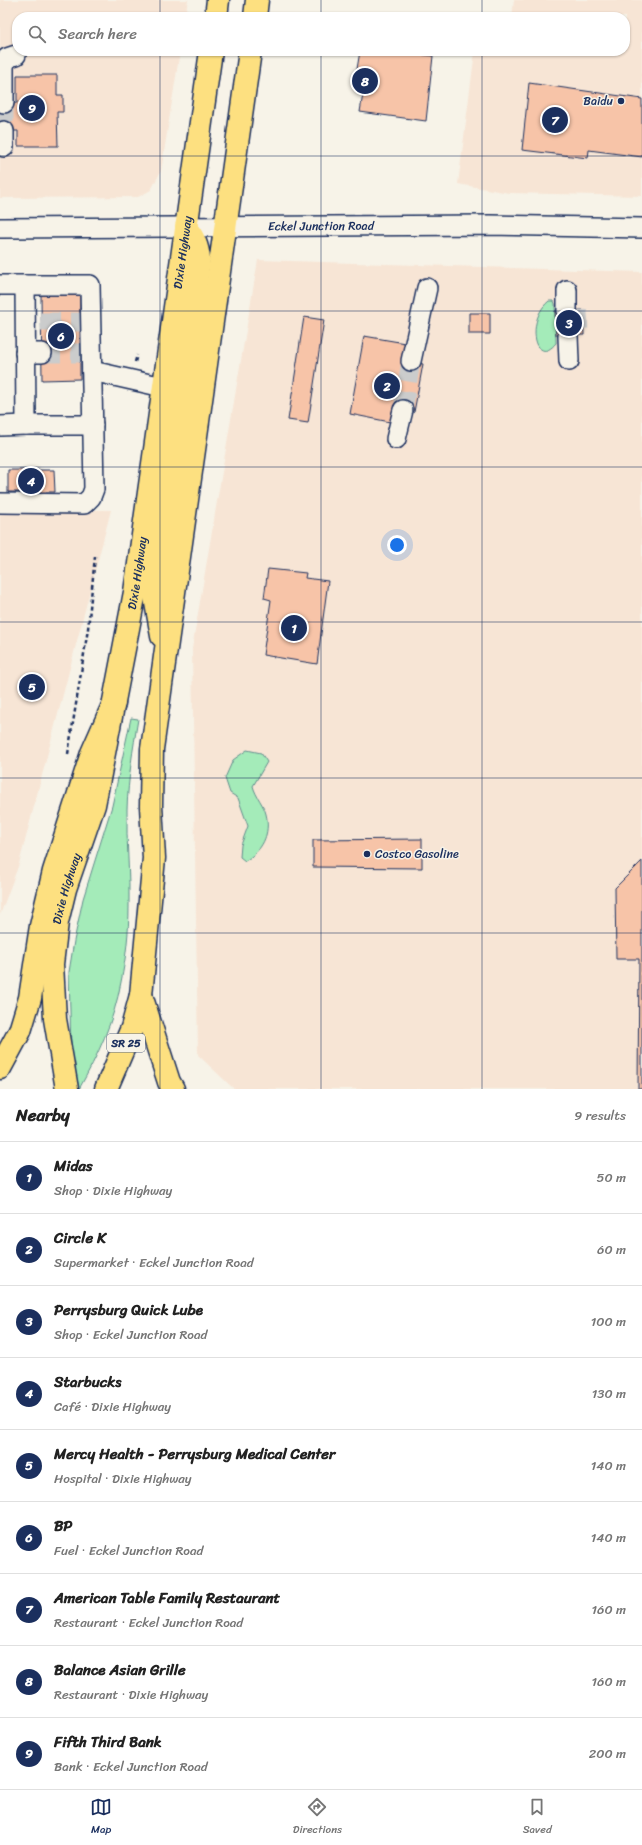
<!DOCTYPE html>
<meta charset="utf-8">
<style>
:root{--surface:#fff;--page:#f6f6f6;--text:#222;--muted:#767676;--line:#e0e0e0;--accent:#1b2f5e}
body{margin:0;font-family:Sriracha,sans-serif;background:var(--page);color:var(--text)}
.you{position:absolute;left:397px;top:545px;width:14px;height:14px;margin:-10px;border:3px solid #fff;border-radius:50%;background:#1a73e8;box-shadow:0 0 0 6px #1a73e833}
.badge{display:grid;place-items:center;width:26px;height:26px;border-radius:50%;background:var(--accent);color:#fff;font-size:13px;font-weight:700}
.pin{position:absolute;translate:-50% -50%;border:2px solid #fff;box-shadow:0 1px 4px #0006}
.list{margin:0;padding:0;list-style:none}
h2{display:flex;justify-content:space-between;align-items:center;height:52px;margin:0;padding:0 16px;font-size:17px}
h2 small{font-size:13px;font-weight:400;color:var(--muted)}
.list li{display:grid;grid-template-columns:26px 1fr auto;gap:12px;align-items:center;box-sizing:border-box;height:72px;padding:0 16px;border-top:1px solid var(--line)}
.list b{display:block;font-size:15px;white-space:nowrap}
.list p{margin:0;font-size:13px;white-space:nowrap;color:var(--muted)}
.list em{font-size:13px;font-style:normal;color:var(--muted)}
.icon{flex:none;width:22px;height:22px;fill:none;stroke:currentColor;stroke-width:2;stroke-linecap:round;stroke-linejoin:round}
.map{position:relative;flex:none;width:642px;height:1089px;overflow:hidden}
.search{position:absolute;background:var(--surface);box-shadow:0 1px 3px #0004;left:12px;right:12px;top:12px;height:44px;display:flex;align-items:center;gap:10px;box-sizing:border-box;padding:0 14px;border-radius:16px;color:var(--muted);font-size:15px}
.sheet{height:700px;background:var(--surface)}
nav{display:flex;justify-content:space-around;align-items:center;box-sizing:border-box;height:56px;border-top:1px solid var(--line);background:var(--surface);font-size:11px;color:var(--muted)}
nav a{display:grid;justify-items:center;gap:2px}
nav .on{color:var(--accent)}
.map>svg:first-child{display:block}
</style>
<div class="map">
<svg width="642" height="1089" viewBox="0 0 642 1089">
<rect width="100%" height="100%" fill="#f7f3e8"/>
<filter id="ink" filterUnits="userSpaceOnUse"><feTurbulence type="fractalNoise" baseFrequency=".025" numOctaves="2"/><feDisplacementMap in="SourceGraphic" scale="8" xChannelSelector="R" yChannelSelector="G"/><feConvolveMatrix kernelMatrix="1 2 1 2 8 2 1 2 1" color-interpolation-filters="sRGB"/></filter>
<g filter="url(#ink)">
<!-- built -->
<path fill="#f7e5d5" d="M 0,0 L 188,0 L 185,17 L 17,17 L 17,51 L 180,51 L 161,171 L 151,190 L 138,197 L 0,198 Z
M 514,0 L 642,0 L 642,196 L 509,193 L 458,184 L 475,51 L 625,51 L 625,17 L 512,17 Z
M 258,260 L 642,272 L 642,1089 L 234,1089 L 198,1055 L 192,649 Z
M 0,509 L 111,510 L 19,864 L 0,915 Z"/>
<!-- green -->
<path fill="#a4ebb9" stroke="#608d8c" d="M 549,301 L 554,301 L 555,304 L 556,343 C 535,369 525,320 549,301 Z
M 131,718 L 138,719 C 133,749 128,779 127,809 C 126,842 130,874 129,907 C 129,931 126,958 121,982 C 114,1021 98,1055 79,1089 L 71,1049 L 69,972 L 74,941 L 83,899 L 112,806 Z
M 247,750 L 261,753 L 267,762 L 253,786 C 256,797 264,805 266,814 C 271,834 262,851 245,861 L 240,857 L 241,845 L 248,826 L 238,798 L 230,793 L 225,778 L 233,760 Z"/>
<!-- building -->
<path fill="#f7c4a8" stroke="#1b2f5e" d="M 360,51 L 394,51 L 433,56 L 426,121 L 360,112 L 364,88 L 354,87 Z
M 17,75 L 57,75 L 57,95 L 63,95 L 63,112 L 57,112 L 58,146 L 18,146 L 18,131 L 0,131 L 0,104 L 17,103 Z
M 529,83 L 642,99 L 642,157 L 589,150 L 588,158 L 522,150 Z
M 80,294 L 80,379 L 42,380 L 41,295 Z
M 583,310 L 584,335 L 556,335 L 555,311 Z
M 469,313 L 490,313 L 490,334 L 469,334 Z
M 304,317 L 324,320 L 308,423 L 288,420 Z
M 364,336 L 405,343 L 402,360 L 423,364 L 414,412 L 393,408 L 390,422 L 350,414 Z
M 8,470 L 54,470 L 55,492 L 8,492 Z
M 268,569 L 306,573 L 305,578 L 328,581 L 317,664 L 263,655 L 271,600 L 264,598 Z
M 422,839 L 422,868 L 313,867 L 313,840 Z
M 642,861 L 642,1089 L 638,1089 L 639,959 L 616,959 L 615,888 Z"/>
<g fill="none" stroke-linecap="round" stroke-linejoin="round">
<!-- minor-tunnel -->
<path stroke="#cbcccc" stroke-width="19" stroke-dasharray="19 10" stroke-linecap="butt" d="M 4,103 L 4,131
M 578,310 L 579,336
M 41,322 L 80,322
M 42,353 L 80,353
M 403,410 L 411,361"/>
<!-- minor casing -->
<g stroke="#1b2f5e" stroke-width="22">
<g id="minor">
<path d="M 4,103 L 4,66 L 7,58 L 16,55"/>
<path d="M 4,131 L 4,147"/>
<path id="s1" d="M 0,228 L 490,225 L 642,228"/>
<path d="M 0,285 L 90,285 L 94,489 L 91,497 L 84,504 L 0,503"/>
<path d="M 25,285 L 26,425 L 93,425"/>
<path d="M 567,290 L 567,311"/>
<path d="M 568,336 L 569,361"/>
<path d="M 25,353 L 42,353"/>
<path d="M 411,361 L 427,288"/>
<path d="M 92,371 L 163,387"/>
<path d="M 0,426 L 26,425"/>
<path d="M 396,439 L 403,410"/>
</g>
</g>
<!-- major casing -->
<g stroke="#1b2f5e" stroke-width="25">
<g id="major">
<path d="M 216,17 L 218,0"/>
<path d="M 255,17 L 257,0"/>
<path d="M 162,636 L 155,597 L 199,260 C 198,246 194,238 186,227"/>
<path id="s2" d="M 67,1089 L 55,1019 L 52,964 L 57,922 L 65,889 L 94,805 L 135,592 L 211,51"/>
<path d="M 106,1089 L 132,1028 L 141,995 L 154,858 L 151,806 L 152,749 L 250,51"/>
</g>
</g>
<!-- highway casing -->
<g stroke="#1b2f5e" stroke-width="25">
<path id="highway" d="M 141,995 L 169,1082 L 173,1089
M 0,1068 L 20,1031 L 30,998 L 41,926 L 54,871 L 92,753 L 114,703"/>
</g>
<!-- path -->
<path stroke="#1b2f5e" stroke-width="2.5" stroke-dasharray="4 3" stroke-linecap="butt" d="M 135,362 L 137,355
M 68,754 L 88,629 L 95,556"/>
<!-- minor -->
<use href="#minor" stroke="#f7f3e8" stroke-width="19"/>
<!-- major -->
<use href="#major" stroke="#fde080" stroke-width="22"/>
<!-- highway -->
<use href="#highway" stroke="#fde080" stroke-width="22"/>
</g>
</g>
<!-- grid -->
<path fill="none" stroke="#1b2f5e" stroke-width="1" stroke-opacity="0.55" d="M 160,0 L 160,17M 321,0 L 321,17M 482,0 L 482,17M 160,51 L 160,1089M 321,51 L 321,1089M 482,51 L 482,1089M 0,156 L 642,156M 0,311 L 642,311M 0,467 L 642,467M 0,622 L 642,622M 0,778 L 642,778M 0,933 L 642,933"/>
<!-- markers -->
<g fill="#1b2f5e" stroke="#f7f3e8" stroke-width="1.5">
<circle cx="621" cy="101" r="4"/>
<circle cx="367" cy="854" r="4"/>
</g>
<g text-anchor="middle" stroke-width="3" stroke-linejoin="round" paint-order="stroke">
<!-- shield labels -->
<rect fill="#f7f3e8" stroke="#5d6a87" stroke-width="1" x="107" y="1034" width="38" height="18" rx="3"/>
<g font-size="11" font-weight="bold" fill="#1b2f5e">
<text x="126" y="1047">SR 25</text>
</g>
<!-- poi labels -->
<g font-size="12" fill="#1b2f5e" stroke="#f7f3e8" text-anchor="end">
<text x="613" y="105">Baidu</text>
<text x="375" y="858" text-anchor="start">Costco Gasoline</text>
</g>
<!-- street labels -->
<g font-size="12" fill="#1b2f5e" stroke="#f7f3e8">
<text dy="4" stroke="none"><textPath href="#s1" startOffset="321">Eckel Junction Road</textPath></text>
<text dy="4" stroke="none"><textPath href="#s2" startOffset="851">Dixie Highway</textPath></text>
<text dy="4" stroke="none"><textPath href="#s2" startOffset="527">Dixie Highway</textPath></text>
<text dy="4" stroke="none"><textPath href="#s2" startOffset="203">Dixie Highway</textPath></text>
</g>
</g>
</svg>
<div class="you"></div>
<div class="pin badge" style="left:294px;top:628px">1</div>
<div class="pin badge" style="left:387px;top:386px">2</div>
<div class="pin badge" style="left:569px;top:323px">3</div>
<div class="pin badge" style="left:31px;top:481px">4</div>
<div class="pin badge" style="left:32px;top:687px">5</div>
<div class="pin badge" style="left:61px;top:336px">6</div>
<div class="pin badge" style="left:555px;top:120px">7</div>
<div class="pin badge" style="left:365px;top:81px">8</div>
<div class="pin badge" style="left:32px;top:108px">9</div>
<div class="search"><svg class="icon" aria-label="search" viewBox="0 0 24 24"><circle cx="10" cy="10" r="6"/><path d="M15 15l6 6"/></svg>Search here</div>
</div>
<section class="sheet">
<h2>Nearby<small>9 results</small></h2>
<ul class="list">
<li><span class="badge">1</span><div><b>Midas</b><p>Shop · Dixie Highway</p></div><em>50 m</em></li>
<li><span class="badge">2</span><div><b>Circle K</b><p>Supermarket · Eckel Junction Road</p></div><em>60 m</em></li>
<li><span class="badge">3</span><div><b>Perrysburg Quick Lube</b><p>Shop · Eckel Junction Road</p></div><em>100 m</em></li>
<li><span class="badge">4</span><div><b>Starbucks</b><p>Café · Dixie Highway</p></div><em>130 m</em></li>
<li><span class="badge">5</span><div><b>Mercy Health - Perrysburg Medical Center</b><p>Hospital · Dixie Highway</p></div><em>140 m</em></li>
<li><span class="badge">6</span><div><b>BP</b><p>Fuel · Eckel Junction Road</p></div><em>140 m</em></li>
<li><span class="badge">7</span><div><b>American Table Family Restaurant</b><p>Restaurant · Eckel Junction Road</p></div><em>160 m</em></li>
<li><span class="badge">8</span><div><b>Balance Asian Grille</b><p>Restaurant · Dixie Highway</p></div><em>160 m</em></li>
<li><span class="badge">9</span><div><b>Fifth Third Bank</b><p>Bank · Eckel Junction Road</p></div><em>200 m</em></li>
</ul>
</section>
<nav>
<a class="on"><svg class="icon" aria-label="map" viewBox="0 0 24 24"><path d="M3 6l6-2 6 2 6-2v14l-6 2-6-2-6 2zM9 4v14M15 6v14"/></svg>Map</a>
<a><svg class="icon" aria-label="directions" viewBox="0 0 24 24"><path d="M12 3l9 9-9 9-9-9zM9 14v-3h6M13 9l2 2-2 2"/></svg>Directions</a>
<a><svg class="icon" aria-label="saved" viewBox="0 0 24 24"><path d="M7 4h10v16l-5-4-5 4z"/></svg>Saved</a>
</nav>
